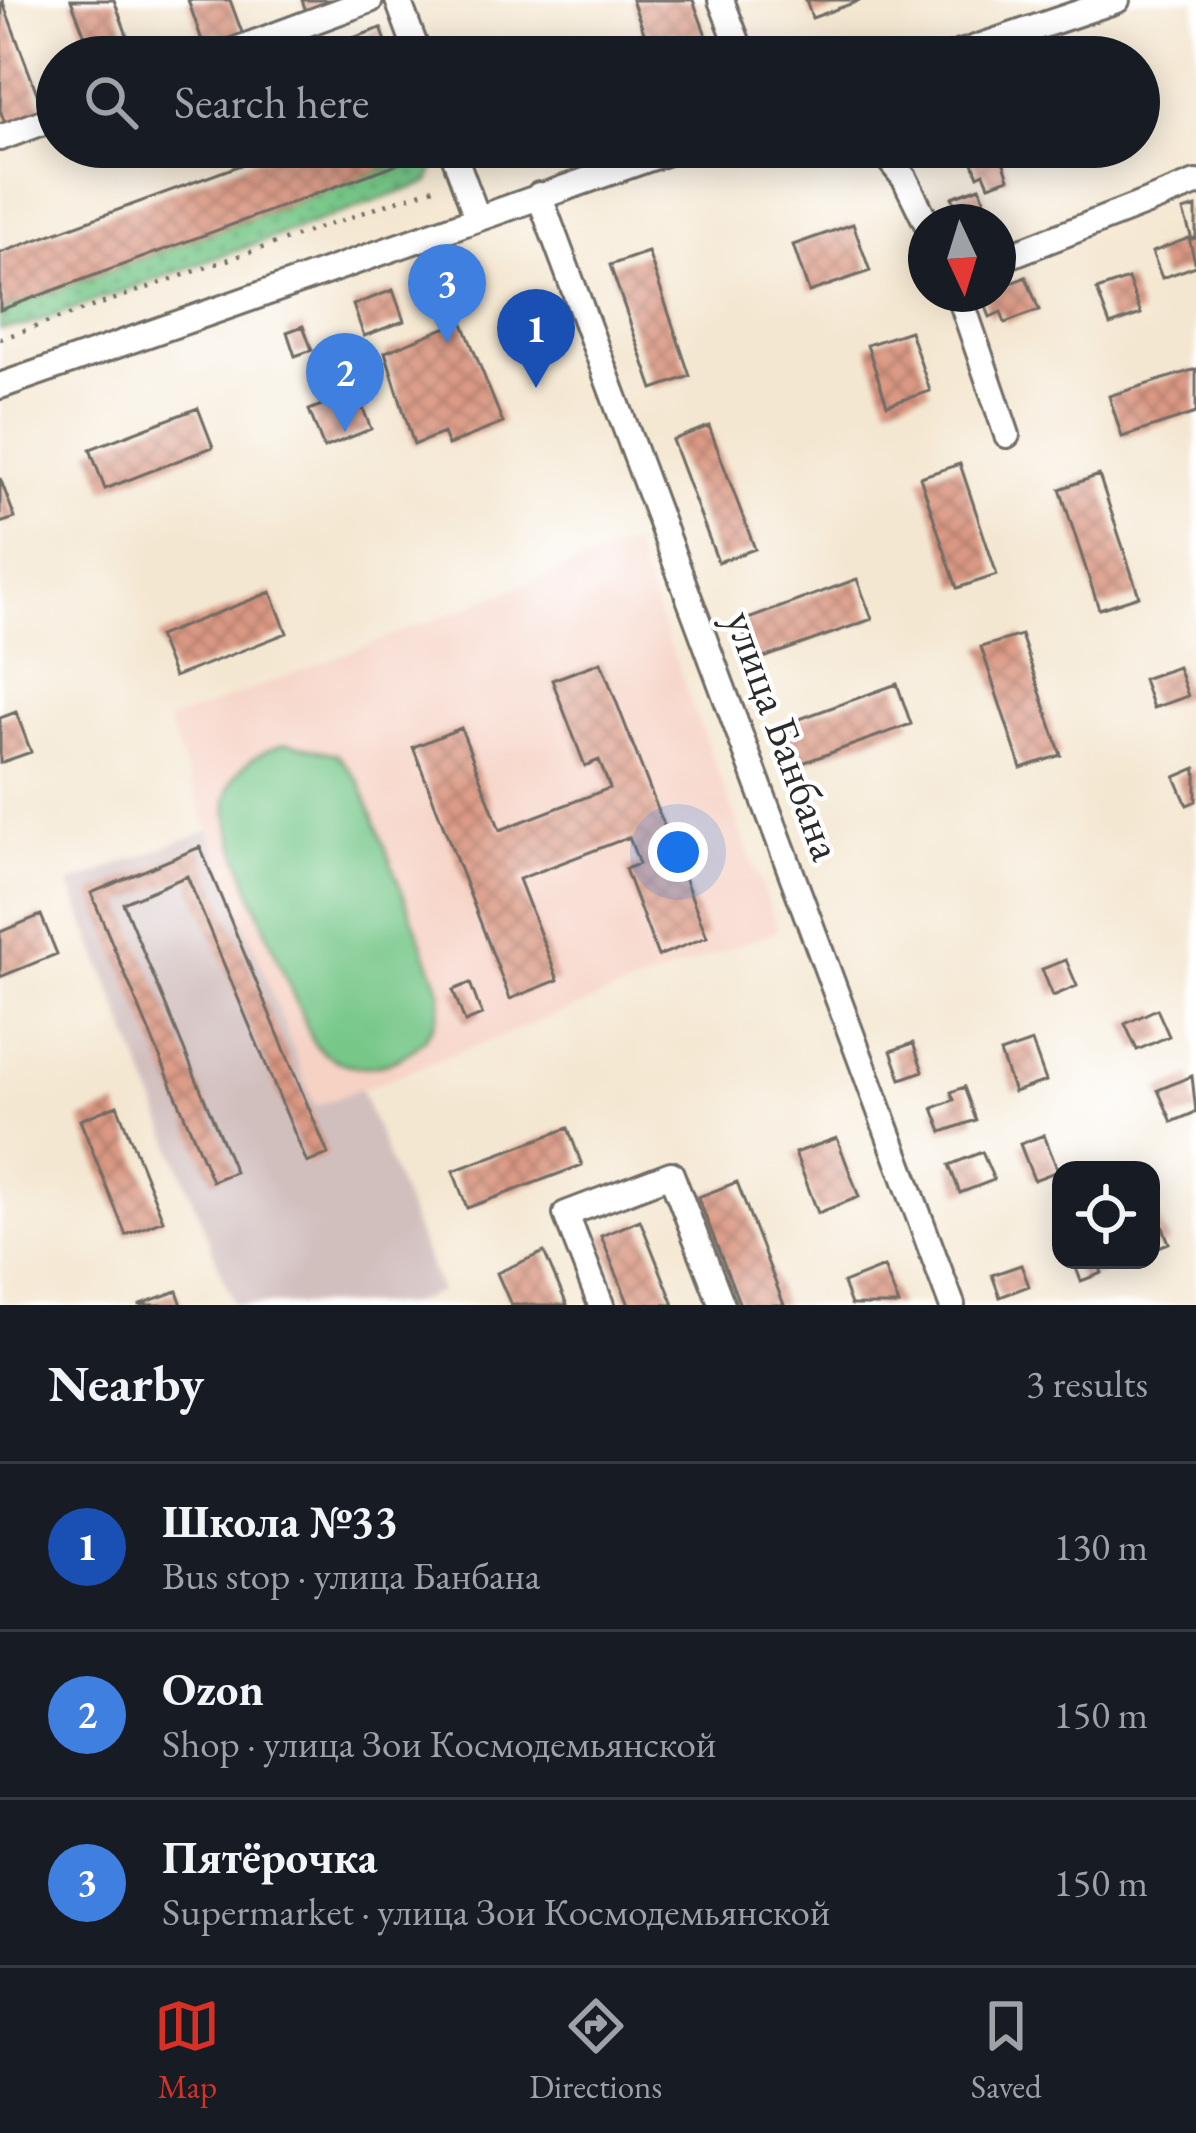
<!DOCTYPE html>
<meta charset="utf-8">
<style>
:root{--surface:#171b24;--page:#242831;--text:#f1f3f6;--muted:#9ea1a6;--line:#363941;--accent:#d93025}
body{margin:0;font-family:"EB Garamond",serif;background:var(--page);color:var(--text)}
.controls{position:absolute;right:36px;bottom:36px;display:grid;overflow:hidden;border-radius:24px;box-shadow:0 6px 30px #0003}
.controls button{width:108px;height:108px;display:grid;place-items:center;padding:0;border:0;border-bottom:3px solid var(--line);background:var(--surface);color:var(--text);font:60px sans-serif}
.compass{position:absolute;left:908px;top:204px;width:108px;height:108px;border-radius:50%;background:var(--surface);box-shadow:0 6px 30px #0003;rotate:176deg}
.you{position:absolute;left:678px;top:852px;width:42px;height:42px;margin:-30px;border:9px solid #fff;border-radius:50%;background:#1a73e8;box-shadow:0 0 0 18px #1a73e833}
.badge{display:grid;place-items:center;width:78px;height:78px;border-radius:50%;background:var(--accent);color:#fff;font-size:39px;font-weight:700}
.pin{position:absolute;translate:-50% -99px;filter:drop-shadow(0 3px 6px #0008)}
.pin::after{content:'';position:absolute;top:63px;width:42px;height:36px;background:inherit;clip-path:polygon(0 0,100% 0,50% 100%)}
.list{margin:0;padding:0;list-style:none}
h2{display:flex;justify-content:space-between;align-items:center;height:156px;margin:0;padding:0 48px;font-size:51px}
h2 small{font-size:39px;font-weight:400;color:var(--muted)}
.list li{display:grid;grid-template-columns:78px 1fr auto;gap:36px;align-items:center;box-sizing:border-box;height:168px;padding:0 48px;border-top:3px solid var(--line)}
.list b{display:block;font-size:45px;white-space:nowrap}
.list p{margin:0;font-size:39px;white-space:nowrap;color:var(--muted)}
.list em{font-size:39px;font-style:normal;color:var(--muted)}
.icon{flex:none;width:66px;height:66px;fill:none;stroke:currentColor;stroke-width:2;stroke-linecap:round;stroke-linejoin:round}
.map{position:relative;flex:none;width:1196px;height:1305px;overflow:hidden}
.search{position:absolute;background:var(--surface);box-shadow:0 6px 30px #0003;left:36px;right:36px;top:36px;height:132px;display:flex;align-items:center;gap:30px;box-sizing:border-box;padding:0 42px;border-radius:66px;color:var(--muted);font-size:45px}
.sheet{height:660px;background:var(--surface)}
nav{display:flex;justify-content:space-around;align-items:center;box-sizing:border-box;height:168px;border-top:3px solid var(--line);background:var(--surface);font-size:33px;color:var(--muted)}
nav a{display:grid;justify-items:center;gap:6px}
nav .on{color:var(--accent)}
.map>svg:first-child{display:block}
</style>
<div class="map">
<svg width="1196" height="1305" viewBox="0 0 1196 1305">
<defs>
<pattern id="green-dots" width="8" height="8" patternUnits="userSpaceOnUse" patternTransform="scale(3)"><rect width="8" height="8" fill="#77c789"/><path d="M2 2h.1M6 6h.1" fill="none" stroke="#62a270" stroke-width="1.8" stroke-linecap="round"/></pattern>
<pattern id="building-cross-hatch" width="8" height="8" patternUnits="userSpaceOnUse" patternTransform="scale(3)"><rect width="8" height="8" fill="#db9984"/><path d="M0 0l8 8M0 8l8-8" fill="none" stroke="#b27d6c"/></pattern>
</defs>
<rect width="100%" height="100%" fill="#fff"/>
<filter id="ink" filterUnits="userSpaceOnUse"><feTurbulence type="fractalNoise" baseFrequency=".00833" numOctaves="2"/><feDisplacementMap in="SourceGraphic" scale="24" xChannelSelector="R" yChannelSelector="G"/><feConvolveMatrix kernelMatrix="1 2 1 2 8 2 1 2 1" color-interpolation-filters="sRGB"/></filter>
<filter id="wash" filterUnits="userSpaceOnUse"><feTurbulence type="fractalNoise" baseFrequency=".004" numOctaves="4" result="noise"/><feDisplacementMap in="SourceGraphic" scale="48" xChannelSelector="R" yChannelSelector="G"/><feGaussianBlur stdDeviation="2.7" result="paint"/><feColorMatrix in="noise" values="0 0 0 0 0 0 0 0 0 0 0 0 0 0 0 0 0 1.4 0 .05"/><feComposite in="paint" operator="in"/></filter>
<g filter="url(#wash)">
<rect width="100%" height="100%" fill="#f4e7d1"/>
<!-- built -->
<path fill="#f6d2c4" d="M 631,544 L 778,930 L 316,1107 L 167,722 Z"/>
<!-- industrial -->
<path fill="#d1bfbe" d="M 209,830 L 315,1106 L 361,1089 L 440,1292 L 406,1305 L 234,1305 L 70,884 Z"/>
<!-- green -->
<path fill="url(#green-dots)" stroke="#51795a" stroke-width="3" d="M 427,153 L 433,171 L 429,182 L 28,325 L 0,329 L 0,310 Z"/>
<!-- pitch -->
<path fill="#77c789" stroke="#51795a" stroke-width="3" d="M 287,743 L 337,754 L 360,783 L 441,992 C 443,1056 355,1094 313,1042 C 295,997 220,834 227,796 C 233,767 261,750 287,743 Z"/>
<g id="blocks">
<!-- building -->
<path fill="url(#building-cross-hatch)" d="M 2,0 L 44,112 L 6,126 L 0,110 Z
M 71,0 L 114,0 L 135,57 L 93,57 Z
M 188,0 L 230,0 L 244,38 L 206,52 Z
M 302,0 L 343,0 L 307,14 Z
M 632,0 L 693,0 L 714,57 L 653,57 Z
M 806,0 L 859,0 L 859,1 L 812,18 Z
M 381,28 L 392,57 L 340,57 L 336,44 Z
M 290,147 L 425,147 L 427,153 L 0,310 L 0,253 Z
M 967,147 L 998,147 L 1009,178 L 989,185 L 984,173 L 978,176 Z
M 980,187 L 987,207 L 960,217 L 952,197 Z
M 1196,207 L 1196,238 L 1192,239 L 1183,211 Z
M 853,224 L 870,271 L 809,292 L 793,245 Z
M 1189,238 L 1196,266 L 1162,278 L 1152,252 Z
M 648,252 L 690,376 L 653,389 L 610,265 Z
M 1026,277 L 1039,310 L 1005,323 L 1001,312 L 990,317 L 981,294 L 998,294 L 998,288 Z
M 1128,279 L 1141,314 L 1110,325 L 1097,290 Z
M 393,290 L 404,321 L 364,336 L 353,305 Z
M 462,321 L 503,423 L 448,445 L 443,433 L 414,445 L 385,352 Z
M 303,326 L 312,350 L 295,356 L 287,332 Z
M 910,331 L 930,391 L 887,405 L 867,345 Z
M 1196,369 L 1196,413 L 1122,437 L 1109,396 Z
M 356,391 L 371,429 L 324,448 L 309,410 Z
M 198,408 L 213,447 L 105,489 L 90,449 Z
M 709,426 L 755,549 L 718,562 L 672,440 Z
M 960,464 L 997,575 L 957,588 L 920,477 Z
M 1099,475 L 1139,596 L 1099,609 L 1060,489 Z
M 0,478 L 15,518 L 0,523 Z
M 857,579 L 872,619 L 755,661 L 740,622 Z
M 271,592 L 287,633 L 174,677 L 158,636 Z
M 1021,635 L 1061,755 L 1021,768 L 981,647 Z
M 601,662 L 707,937 L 658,956 L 625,869 L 639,864 L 629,837 L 519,879 L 558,980 L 510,999 L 413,747 L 461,728 L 500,830 L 610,788 L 599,760 L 585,766 L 552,680 Z
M 1178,667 L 1188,696 L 1153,708 L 1143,679 Z
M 897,684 L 911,724 L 794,766 L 780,726 Z
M 16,712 L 31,752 L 0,763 L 0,718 Z
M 1196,768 L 1196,801 L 1187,805 L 1175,777 Z
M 200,847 L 328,1154 L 307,1163 L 187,876 L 123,903 L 235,1172 L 212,1181 L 91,893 Z
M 41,915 L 57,954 L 0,977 L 0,932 Z
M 1066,960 L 1077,986 L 1053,996 L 1042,969 Z
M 470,983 L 482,1015 L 465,1022 L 453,990 Z
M 1157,1009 L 1169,1036 L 1137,1050 L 1125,1024 Z
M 1032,1042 L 1046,1081 L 1014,1092 L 1000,1053 Z
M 913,1043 L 923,1071 L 901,1079 L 891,1051 Z
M 1192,1076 L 1196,1112 L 1172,1122 L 1158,1090 Z
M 964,1087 L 976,1120 L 942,1132 L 933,1108 L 954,1100 L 951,1092 Z
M 117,1105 L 163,1220 L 126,1235 L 80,1120 Z
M 568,1128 L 582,1165 L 467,1208 L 453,1171 Z
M 1044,1135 L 1058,1171 L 1034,1180 L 1020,1144 Z
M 837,1138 L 859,1197 L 818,1213 L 795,1153 Z
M 982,1152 L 994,1180 L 960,1193 L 949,1165 Z
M 737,1182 L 784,1305 L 740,1305 L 698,1197 Z
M 1157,1212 L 1169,1243 L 1151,1250 L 1151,1214 Z
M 640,1220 L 674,1305 L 629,1305 L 601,1236 Z
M 544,1252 L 567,1305 L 511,1305 L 497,1273 Z
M 1073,1260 L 1097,1260 L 1102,1273 L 1081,1281 Z
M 1021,1265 L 1029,1286 L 1000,1297 L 992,1275 Z
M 884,1267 L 899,1305 L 851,1305 L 843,1283 Z
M 177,1291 L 182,1305 L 140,1305 L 140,1304 Z"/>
</g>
</g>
<g filter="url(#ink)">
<use href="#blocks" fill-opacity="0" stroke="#716d65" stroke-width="3"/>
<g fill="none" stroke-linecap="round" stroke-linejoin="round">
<!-- minor casing -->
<g stroke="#716d65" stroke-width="30">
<path id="minor" d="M 398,0 L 419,57
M 721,0 L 743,57
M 217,57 L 370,0
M 949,57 L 1117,0
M 0,138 L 57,117
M 451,147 L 477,217
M 879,147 L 905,179 L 926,222
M 539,195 L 952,1305
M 998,260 L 1196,183
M 959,294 L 1007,435
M 0,386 L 682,147
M 601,1305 L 566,1214 L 671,1174 L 722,1305"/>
</g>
<!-- path -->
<path stroke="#716d65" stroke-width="4.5" stroke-dasharray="3 9" stroke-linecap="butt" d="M 0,339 L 440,186"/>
<!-- minor -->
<use href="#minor" stroke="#fff" stroke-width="24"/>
</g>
</g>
<g text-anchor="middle" stroke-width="9" stroke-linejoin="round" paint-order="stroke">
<!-- street labels -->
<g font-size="45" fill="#2b2b2b" stroke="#fff">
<text transform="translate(785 735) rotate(70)" y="16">улица Банбана</text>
</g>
</g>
</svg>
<div class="controls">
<button><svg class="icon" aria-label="locate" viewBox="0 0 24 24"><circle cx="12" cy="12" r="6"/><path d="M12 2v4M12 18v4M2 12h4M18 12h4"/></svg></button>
</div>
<svg class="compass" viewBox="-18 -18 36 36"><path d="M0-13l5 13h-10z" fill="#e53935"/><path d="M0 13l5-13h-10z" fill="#9ea1a6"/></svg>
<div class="you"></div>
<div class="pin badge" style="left:536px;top:388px;background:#1a4fb4">1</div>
<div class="pin badge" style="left:345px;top:432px;background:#3f7fe0">2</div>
<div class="pin badge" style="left:447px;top:343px;background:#3f7fe0">3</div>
<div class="search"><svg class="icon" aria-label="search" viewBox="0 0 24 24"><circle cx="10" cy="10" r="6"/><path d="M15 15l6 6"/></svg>Search here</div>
</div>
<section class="sheet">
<h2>Nearby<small>3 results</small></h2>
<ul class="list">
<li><span class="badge" style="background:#1a4fb4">1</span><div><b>Школа №33</b><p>Bus stop · улица Банбана</p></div><em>130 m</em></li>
<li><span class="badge" style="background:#3f7fe0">2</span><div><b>Ozon</b><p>Shop · улица Зои Космодемьянской</p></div><em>150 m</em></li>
<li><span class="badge" style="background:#3f7fe0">3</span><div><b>Пятёрочка</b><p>Supermarket · улица Зои Космодемьянской</p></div><em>150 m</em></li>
</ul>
</section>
<nav>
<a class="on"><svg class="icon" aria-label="map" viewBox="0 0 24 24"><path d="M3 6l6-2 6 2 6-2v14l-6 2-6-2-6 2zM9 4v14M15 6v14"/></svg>Map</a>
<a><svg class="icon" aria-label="directions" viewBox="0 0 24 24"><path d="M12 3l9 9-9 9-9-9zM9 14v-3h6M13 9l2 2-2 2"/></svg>Directions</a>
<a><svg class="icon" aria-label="saved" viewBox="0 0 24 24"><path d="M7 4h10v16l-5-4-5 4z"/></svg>Saved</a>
</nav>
